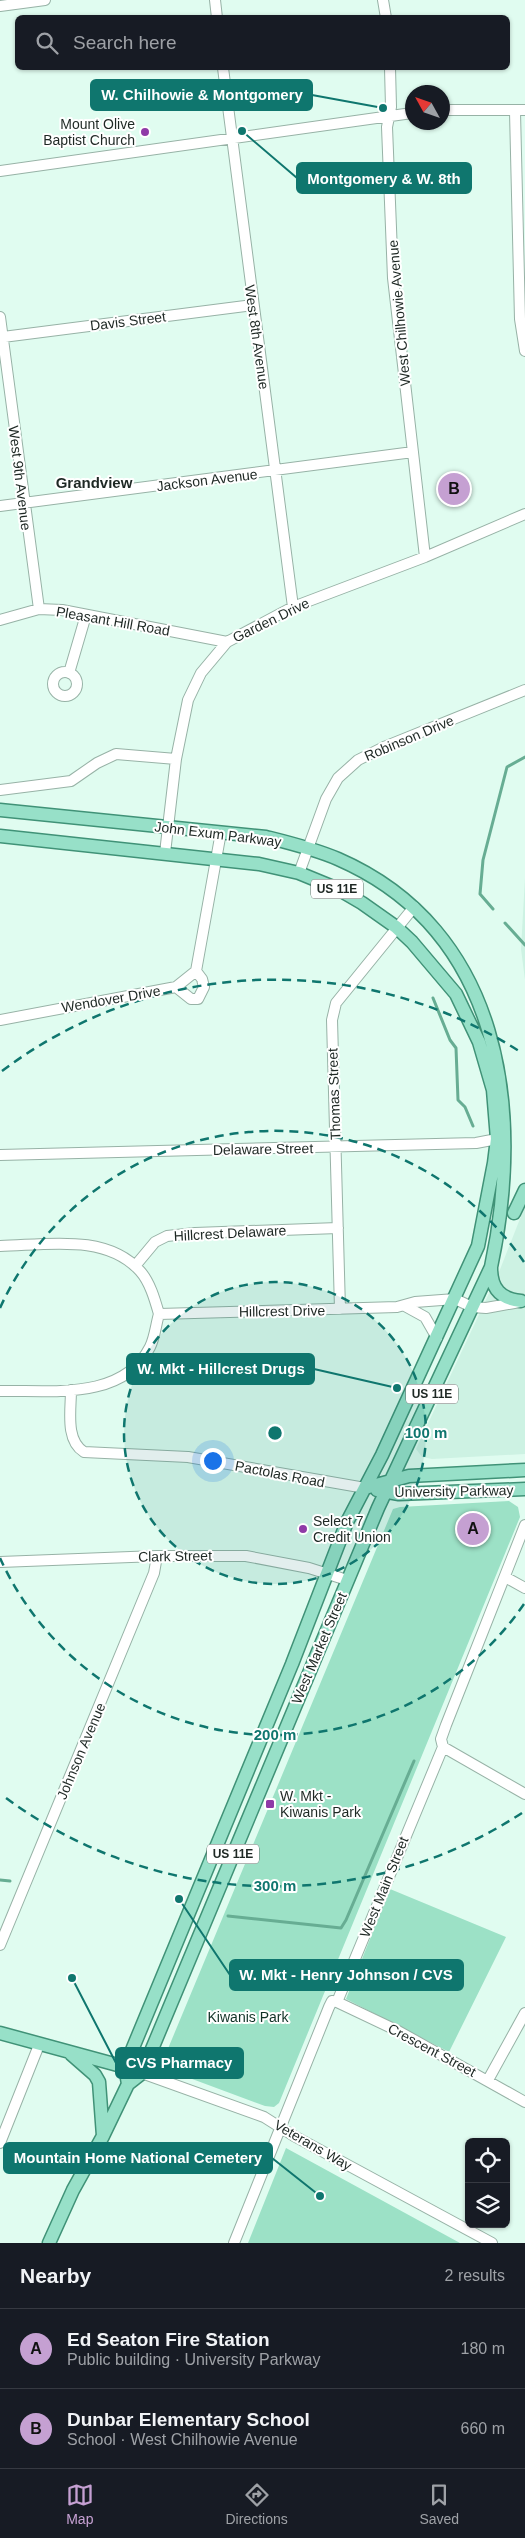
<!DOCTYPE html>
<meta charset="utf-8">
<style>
:root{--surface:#171b24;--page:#20242c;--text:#f1f3f6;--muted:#9ea1a6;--line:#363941;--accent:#c5a0d2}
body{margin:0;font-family:Helvetica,sans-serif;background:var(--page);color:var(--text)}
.controls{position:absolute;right:15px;bottom:15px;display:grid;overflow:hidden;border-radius:8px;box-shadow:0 1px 4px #0004}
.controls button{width:45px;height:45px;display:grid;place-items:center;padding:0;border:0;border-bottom:1px solid var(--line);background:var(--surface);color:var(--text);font:25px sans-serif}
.compass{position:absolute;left:405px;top:85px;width:45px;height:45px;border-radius:50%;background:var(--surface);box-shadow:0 1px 4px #0004;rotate:310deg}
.you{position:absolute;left:212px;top:1460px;width:18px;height:18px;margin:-12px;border:4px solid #fff;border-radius:50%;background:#1a73e8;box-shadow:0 0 0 8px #1a73e833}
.badge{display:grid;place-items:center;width:32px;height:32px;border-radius:50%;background:var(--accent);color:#111;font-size:16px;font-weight:700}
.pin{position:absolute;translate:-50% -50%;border:2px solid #fff;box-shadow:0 1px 5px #0006}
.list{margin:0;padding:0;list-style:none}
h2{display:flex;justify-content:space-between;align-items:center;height:65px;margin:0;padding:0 20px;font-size:21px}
h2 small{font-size:16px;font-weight:400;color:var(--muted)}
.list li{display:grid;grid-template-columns:32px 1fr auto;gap:15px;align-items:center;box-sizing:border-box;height:80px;padding:0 20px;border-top:1px solid var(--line)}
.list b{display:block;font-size:19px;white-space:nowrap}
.list p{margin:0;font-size:16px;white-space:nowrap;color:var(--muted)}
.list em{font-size:16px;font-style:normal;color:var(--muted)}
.icon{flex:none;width:28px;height:28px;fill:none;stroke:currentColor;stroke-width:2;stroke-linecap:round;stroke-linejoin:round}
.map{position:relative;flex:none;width:525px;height:2243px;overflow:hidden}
.search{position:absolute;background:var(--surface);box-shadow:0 1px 4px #0004;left:15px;right:15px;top:15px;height:55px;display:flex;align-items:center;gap:12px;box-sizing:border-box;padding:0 18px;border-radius:8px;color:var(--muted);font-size:19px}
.sheet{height:225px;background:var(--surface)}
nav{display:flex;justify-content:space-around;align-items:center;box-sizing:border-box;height:70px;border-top:1px solid var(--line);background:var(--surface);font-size:14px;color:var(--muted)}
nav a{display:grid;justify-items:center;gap:2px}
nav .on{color:var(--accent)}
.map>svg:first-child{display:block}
</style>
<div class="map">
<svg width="525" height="2243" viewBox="0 0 525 2243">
<rect width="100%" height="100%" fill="#e0fcf0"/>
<!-- built -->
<path fill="#cdf2e3" d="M 525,878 L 525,980 L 521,949 Z
M 525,1206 L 525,1454 L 432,1459 L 422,1457 L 416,1449 L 499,1272 Z"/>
<!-- green -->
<path fill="#9ce1c6" d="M 509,1501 L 518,1507 L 520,1517 L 279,2103 L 274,2107 L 265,2106 L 168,2070 L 164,2059 L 167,2051 L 393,1509 L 400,1507 Z
M 390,1889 L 506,1937 L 449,2052 L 346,1999 Z
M 286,2148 L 460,2243 L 248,2243 Z"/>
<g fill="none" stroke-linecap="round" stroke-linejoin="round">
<!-- stream -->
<path stroke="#67ad93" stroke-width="3" d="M 493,909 L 480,894 L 483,860 L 507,767 L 525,757
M 505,923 L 525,945
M 433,998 L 450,1040 L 456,1048 L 458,1100 L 465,1107 L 473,1126
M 0,1880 L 10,1881
M 228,1916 L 341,1928 L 346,1920 L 414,1761"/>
<!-- minor casing -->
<g stroke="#97b2a6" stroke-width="12">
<path id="minor" d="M 215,0 L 217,18
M 383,0 L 386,18
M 0,6 L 45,0
M 223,68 L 293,607
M 390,68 L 391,107 L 387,127 L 393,278 L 425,557
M 442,110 L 525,110
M 515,112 L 520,319 L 525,351
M 0,171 L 412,113
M 0,317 L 39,609
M 3,337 L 253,305
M 0,506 L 413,452
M 0,620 L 39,609 L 62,610 L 227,642
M53 684a12 12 0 1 1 24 0a12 12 0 1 1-24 0Z
M 69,673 L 86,615
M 0,790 L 71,781 L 97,763 L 116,754 L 176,759
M 165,853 L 176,759 L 188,700 L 201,673 L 227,642 L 293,607 L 425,557 L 525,514
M 299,873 L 326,799 L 338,778 L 358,760 L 384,747 L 525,690
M 176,987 L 191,999 L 198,999 L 204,987 L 202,979 L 196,971
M 0,1020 L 176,987 L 196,971 L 221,832
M 0,1155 L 476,1143 L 497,1139
M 0,1246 C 46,1245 106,1233 140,1271 C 150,1282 155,1300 159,1314
M 135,1266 L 155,1242 L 167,1236 L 195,1233 L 338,1228
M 405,1306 L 425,1317 L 437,1338
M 340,1309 L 332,1020 L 336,1003 L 414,907
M 159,1314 L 397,1307 L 415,1302 L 455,1299 L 472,1307 L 486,1308 L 520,1302
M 71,1390 C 71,1410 65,1440 84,1452 L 188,1457 L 365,1488
M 0,1391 C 50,1390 123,1401 150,1347 C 155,1337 156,1324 159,1314
M 0,1562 L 157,1556 L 246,1556 L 309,1568 L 347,1580
M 505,1577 L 525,1588
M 443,1747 L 525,1794
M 0,1945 L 154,1573 L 157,1556
M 337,2002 L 443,1747 L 441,1739 L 446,1725 L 525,1525
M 337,2002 L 398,2031 L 525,2102
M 125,2067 L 264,2117 L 294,2136 L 492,2243
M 488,2080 L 525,2013
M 0,2143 L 39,2045
M 234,2243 L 329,2007 L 332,2001 L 337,2002"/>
</g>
<!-- major casing -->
<g stroke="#409277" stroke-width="15">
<path id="major" d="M 0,810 L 266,837 C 290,843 315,849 338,859 C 501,930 525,1109 491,1267 L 378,1508 L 142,2073 L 128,2084 L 103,2136 L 73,2190 L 49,2243
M 0,836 L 259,864 L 299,873 L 338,889 L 362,903 L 396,927 L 412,942 L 456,994 L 479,1042 L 493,1090 L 497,1139 L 494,1163 L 478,1246 L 382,1455 L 347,1522 L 292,1664 L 125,2067 L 128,2084
M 514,1213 L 525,1190
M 491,1268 C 491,1289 501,1299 521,1301
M 365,1488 L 409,1476 L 525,1470
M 377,1490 L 399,1494 L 525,1489
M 0,2033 L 125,2067
M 71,2054 L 95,2075 L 99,2082 L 103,2136"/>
</g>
<!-- minor -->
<use href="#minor" stroke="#fff" stroke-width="10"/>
<!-- major -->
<use href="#major" stroke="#97e0c8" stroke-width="12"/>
</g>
<!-- distance rings -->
<circle cx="275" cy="1433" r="151" fill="#0f766e" fill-opacity=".12"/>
<g fill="none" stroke="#0f766e" stroke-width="2.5" stroke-dasharray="9 6">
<circle cx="275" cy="1433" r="151"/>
<path d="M524 1604A302 302 0 0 1 0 1558M0 1308A302 302 0 0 1 524 1262"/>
<path d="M522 1813A453 453 0 0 1 2 1795M2 1071A453 453 0 0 1 522 1053"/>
</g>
<!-- markers -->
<g fill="#8f3aa7" stroke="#fff" stroke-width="2">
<circle cx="145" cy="132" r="5"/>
<circle cx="303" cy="1529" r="5"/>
<rect x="265" y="1799" width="10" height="10" rx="2.5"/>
</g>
<g text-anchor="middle" stroke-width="4" stroke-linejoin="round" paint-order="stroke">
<!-- shield labels -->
<g fill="#fff" stroke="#626866" stroke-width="1">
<rect x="311" y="879.5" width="52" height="19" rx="4"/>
<rect x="406" y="1384.5" width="52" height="19" rx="4"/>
<rect x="207" y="1844.5" width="52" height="19" rx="4"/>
</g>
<g font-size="12" font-weight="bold" fill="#1e2824">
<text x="337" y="893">US 11E</text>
<text x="432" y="1398">US 11E</text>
<text x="233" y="1858">US 11E</text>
</g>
<!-- poi labels -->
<g font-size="14" fill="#1e2824" stroke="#fff" text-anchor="start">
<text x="135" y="129" text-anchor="end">Mount Olive<tspan x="135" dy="16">Baptist Church</tspan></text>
<text x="313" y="1526">Select 7<tspan x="313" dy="16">Credit Union</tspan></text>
<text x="280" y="1801">W. Mkt -<tspan x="280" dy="16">Kiwanis Park</tspan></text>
</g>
<!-- street labels -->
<g font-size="14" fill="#1e2824" stroke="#fff">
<text transform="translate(399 313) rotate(-95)" y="5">West Chilhowie Avenue</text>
<text transform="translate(128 321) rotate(-7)" y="5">Davis Street</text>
<text transform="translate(257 337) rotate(82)" y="5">West 8th Avenue</text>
<text transform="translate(20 478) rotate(83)" y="5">West 9th Avenue</text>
<text transform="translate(207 480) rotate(-7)" y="5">Jackson Avenue</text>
<text transform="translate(271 620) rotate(-26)" y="5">Garden Drive</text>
<text transform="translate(113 621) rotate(10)" y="5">Pleasant Hill Road</text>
<text transform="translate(409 738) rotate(-23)" y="5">Robinson Drive</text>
<text transform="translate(218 834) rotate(7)" y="5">John Exum Parkway</text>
<text transform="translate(111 999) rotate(-10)" y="5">Wendover Drive</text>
<text transform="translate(334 1094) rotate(-92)" y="5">Thomas Street</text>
<text transform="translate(263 1149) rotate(-1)" y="5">Delaware Street</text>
<text transform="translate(230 1233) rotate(-3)" y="5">Hillcrest Delaware</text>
<text transform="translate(282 1311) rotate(-1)" y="5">Hillcrest Drive</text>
<text transform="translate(280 1474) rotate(11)" y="5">Pactolas Road</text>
<text transform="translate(454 1491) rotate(-1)" y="5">University Parkway</text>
<text transform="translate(175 1556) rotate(-1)" y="5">Clark Street</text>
<text transform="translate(319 1648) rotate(-67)" y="5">West Market Street</text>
<text transform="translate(81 1751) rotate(-67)" y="5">Johnson Avenue</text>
<text transform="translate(384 1887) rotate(-68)" y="5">West Main Street</text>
<text transform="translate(432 2050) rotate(28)" y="5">Crescent Street</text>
<text transform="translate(313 2145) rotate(30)" y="5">Veterans Way</text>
</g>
<!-- park labels -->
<g font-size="14" fill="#103226" stroke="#fff">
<text x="248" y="2022">Kiwanis Park</text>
</g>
<!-- neighbourhood labels -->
<g font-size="15" font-weight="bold" fill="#1e2824" stroke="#fff">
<text x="94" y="488">Grandview</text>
</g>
</g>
<circle cx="275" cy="1433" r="8" fill="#0f766e" stroke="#fff" stroke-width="2.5"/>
<g font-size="15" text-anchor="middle" font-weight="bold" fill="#0f766e" stroke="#fff" stroke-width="4" stroke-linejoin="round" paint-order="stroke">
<text x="426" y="1438">100 m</text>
<text x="275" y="1740">200 m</text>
<text x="275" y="1891">300 m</text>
</g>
<!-- callouts -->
<path fill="none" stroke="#0f766e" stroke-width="2" d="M383 108L312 95M242 131L297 178M397 1388L314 1369M179 1899L230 1975M72 1978L116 2063M320 2196L272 2158"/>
<g fill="#0f766e" stroke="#fff" stroke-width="2">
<circle cx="383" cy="108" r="5"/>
<circle cx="242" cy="131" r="5"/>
<circle cx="397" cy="1388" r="5"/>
<circle cx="179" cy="1899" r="5"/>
<circle cx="72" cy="1978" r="5"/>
<circle cx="320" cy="2196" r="5"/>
</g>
<g fill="#0f766e" stroke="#0f766e" stroke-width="2">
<rect x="91" y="80" width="221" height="30" rx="5"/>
<rect x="297" y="163" width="174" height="30" rx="5"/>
<rect x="127" y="1354" width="187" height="30" rx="5"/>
<rect x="230" y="1960" width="233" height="30" rx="5"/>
<rect x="116" y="2048" width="127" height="30" rx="5"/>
<rect x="4" y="2143" width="268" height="30" rx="5"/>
</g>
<g font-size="15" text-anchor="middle" font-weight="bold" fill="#fff">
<text x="202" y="100">W. Chilhowie &amp; Montgomery</text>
<text x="384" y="184">Montgomery &amp; W. 8th</text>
<text x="221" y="1374">W. Mkt - Hillcrest Drugs</text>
<text x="346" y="1980">W. Mkt - Henry Johnson / CVS</text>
<text x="179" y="2068">CVS Pharmacy</text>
<text x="138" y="2163">Mountain Home National Cemetery</text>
</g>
</svg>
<div class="controls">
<button><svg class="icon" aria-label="locate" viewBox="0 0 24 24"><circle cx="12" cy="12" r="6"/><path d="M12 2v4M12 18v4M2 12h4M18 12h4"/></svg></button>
<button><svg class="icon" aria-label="layers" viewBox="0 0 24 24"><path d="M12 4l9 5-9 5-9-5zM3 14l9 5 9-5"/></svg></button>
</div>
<svg class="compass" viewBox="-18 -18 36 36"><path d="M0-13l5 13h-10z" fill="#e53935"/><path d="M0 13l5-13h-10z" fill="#9ea1a6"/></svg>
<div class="you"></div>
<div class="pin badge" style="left:473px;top:1529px">A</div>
<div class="pin badge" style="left:454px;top:489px">B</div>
<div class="search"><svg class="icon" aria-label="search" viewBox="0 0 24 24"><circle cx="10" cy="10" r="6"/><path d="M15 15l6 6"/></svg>Search here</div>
</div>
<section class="sheet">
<h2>Nearby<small>2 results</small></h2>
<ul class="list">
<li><span class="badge">A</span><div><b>Ed Seaton Fire Station</b><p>Public building · University Parkway</p></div><em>180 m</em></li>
<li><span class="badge">B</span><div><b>Dunbar Elementary School</b><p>School · West Chilhowie Avenue</p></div><em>660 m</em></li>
</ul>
</section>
<nav>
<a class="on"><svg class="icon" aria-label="map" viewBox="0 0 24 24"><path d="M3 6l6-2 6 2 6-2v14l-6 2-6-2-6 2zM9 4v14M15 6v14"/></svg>Map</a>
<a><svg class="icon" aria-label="directions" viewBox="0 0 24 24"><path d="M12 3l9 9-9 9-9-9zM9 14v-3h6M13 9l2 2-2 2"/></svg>Directions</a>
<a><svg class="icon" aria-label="saved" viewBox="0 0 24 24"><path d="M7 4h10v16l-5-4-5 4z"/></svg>Saved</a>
</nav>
